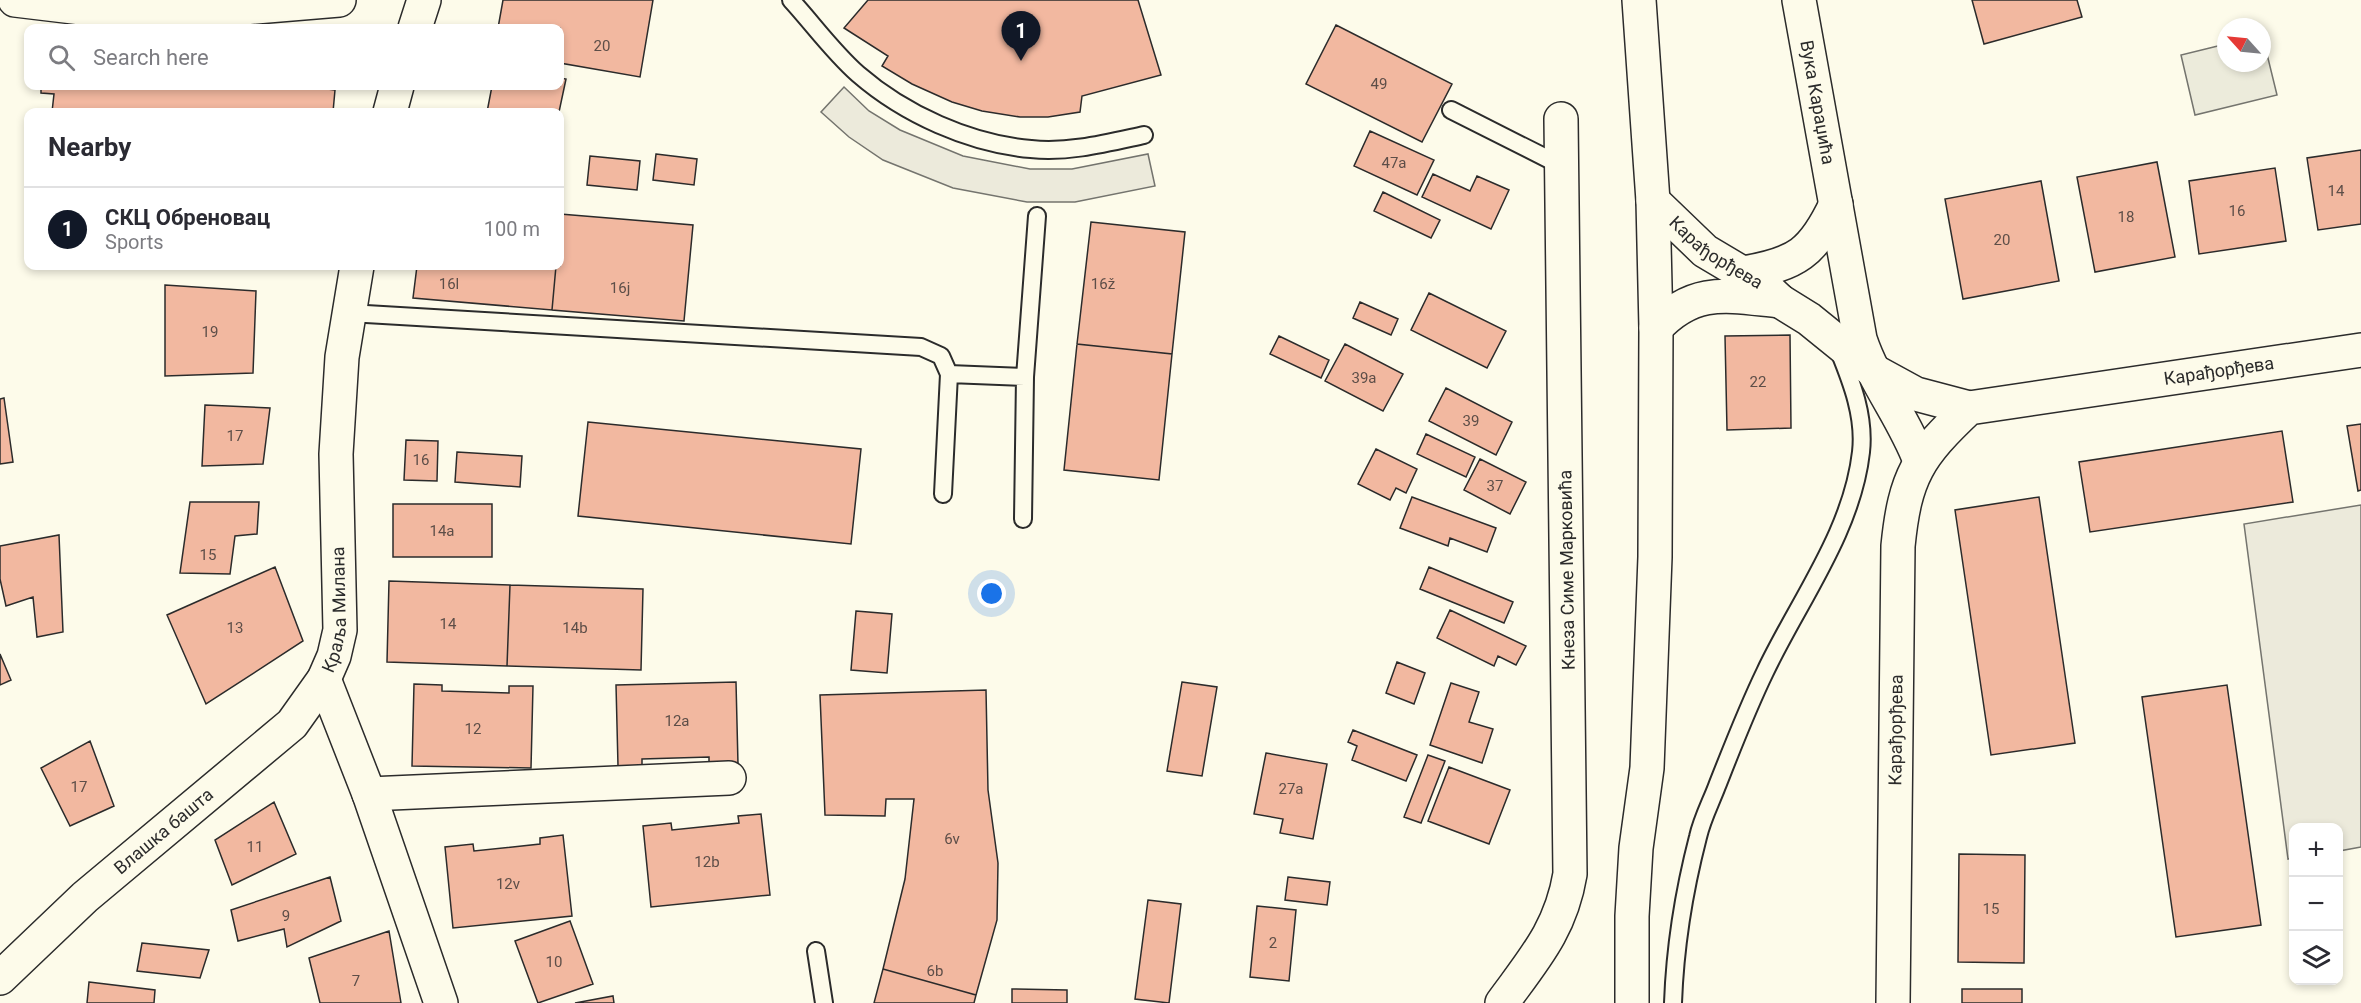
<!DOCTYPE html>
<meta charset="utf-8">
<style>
:root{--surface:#fff;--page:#f2f2f3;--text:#2b2b33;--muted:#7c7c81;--line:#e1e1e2;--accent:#111827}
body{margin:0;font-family:Roboto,sans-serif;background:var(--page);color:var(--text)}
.controls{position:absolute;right:18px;bottom:18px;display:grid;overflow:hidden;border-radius:12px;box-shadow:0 3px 9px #0003}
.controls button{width:54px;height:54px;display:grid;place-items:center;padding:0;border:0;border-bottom:2px solid var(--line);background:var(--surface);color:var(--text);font:30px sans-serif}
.compass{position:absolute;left:2217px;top:18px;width:54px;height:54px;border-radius:50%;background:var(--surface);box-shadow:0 3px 9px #0003;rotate:297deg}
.you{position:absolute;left:992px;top:594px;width:21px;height:21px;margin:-15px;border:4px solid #fff;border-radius:50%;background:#1a73e8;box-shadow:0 0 0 9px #1a73e833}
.badge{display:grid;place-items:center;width:39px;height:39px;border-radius:50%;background:var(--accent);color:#fff;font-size:20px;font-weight:700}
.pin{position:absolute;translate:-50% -50px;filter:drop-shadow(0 2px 3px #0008)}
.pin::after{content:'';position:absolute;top:32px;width:21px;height:18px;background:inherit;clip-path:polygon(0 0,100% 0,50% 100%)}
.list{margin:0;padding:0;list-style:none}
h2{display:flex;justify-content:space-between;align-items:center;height:78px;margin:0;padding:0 24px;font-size:26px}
h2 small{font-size:20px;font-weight:400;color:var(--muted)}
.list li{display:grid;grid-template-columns:39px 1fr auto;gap:18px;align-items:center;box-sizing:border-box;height:84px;padding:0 24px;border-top:2px solid var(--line)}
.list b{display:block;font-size:22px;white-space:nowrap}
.list p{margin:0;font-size:20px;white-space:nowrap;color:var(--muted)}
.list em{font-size:20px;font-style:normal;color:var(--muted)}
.icon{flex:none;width:33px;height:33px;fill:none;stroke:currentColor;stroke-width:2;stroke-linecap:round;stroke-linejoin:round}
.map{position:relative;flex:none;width:2361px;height:1003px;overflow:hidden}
.search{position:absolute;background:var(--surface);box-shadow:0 3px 9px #0003;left:24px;top:24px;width:540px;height:66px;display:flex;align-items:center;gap:15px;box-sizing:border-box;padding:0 21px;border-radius:12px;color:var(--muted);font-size:22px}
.panel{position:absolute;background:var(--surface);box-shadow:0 3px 9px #0003;left:24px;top:108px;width:540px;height:162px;border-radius:12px}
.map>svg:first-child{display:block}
</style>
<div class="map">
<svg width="2361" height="1003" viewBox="0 0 2361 1003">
<rect width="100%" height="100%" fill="#fdfbea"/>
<!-- green -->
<path fill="#ecebdb" stroke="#74746e" stroke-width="1.5" d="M 2226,44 L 2226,63 L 2262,63 L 2262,47 L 2265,46 L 2277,95 L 2195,115 L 2181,55 Z"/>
<!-- parking -->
<path fill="#eceadb" stroke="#74746e" stroke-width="1.5" d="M 844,87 L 869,111 L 900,130 L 963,156 L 1030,169 L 1072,169 L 1148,154 L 1155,186 L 1075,202 L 1027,202 L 953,188 L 883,160 L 849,137 L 821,112 Z
M 2361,505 L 2361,847 L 2339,851 L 2338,828 L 2294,828 L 2293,858 L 2288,859 L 2244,524 Z"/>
<!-- building -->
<path fill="#f2b8a0" stroke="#2b2b2b" stroke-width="1.5" d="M 503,0 L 653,0 L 640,77 L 560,63 L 560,28 L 498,28 Z
M 868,0 L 1138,0 L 1161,75 L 1082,96 L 1080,112 L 1048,117 L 1020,117 L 982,111 L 952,102 L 912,84 L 882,66 L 888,56 L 844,28 Z
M 1972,0 L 2077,0 L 2082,17 L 1984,44 Z
M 1336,25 L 1452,84 L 1422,142 L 1306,84 Z
M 560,78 L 566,79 L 559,112 L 487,112 L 492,86 L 560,86 Z
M 41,86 L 328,86 L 328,89 L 335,90 L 333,112 L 52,112 L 54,94 L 41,93 Z
M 1370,131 L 1434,160 L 1417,195 L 1354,166 Z
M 2361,150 L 2361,224 L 2318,230 L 2307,158 Z
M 656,154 L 697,159 L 694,185 L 653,180 Z
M 590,156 L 640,161 L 637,190 L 587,185 Z
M 2157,162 L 2175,257 L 2095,272 L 2077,177 Z
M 2275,168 L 2286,241 L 2199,254 L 2189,181 Z
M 1433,174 L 1470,191 L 1477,176 L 1509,190 L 1491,229 L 1422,197 Z
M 2041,181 L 2059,281 L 1963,299 L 1945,199 Z
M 1383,192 L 1440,220 L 1431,238 L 1374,211 Z
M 560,214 L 693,225 L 684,321 L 552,310 L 556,266 L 560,266 Z
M 1091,222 L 1185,232 L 1172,354 L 1077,344 Z
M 417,266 L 556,266 L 552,310 L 413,298 Z
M 165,285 L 256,291 L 253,373 L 165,376 Z
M 1429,293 L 1506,331 L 1487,368 L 1411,330 Z
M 1360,302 L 1398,319 L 1391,335 L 1353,318 Z
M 1790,335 L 1791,428 L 1727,430 L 1725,336 Z
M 1279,336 L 1329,360 L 1321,378 L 1270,354 Z
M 1077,344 L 1172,354 L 1159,480 L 1064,470 Z
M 1345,344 L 1403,374 L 1383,411 L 1325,381 Z
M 1446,388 L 1512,422 L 1496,455 L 1429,421 Z
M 4,398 L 13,462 L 0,464 L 0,399 Z
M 205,405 L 270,408 L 263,464 L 202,466 Z
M 588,422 L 861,449 L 851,544 L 578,516 Z
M 2361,424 L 2361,490 L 2358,491 L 2347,426 Z
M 2282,431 L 2293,502 L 2090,532 L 2079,462 Z
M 1426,434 L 1475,457 L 1466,477 L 1417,454 Z
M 406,440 L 438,441 L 437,481 L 404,480 Z
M 1376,449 L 1417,469 L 1406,493 L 1396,488 L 1390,500 L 1358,484 Z
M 457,452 L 522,456 L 520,487 L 455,482 Z
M 1480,459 L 1526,482 L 1510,514 L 1464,490 Z
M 1412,497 L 1496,528 L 1487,552 L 1450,538 L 1448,546 L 1400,528 Z
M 2039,497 L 2075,743 L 1991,755 L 1955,510 Z
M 190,502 L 259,502 L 257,534 L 235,536 L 230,574 L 180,573 Z
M 393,504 L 492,504 L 492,557 L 393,557 Z
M 59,535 L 63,632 L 37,637 L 33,597 L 6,606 L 0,579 L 0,546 Z
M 275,567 L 303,641 L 206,704 L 167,615 Z
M 1429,567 L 1513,602 L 1504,623 L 1420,589 Z
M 389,581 L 510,585 L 507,666 L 387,662 Z
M 510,585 L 643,589 L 641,670 L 507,666 Z
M 1450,610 L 1526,646 L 1516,665 L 1498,656 L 1494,666 L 1437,638 Z
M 856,611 L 892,614 L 887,673 L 851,670 Z
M 0,654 L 11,680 L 0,685 Z
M 1397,662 L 1425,673 L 1414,704 L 1386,693 Z
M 736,682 L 738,764 L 709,764 L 709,757 L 642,759 L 642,766 L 618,766 L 616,685 Z
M 1182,682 L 1217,687 L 1202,776 L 1167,771 Z
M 1451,683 L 1479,692 L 1469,722 L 1493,729 L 1482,763 L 1430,745 Z
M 414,684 L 442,685 L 442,691 L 509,693 L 509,686 L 533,686 L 531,768 L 412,766 Z
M 2227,685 L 2261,925 L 2176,937 L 2142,697 Z
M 986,690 L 988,790 L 998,863 L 997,920 L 976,995 L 883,969 L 905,879 L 914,799 L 886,799 L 885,816 L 825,815 L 820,695 Z
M 1353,730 L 1417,755 L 1406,781 L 1352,760 L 1357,746 L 1348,742 Z
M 90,741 L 114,806 L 70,826 L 41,768 Z
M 1266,753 L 1327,764 L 1313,839 L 1280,833 L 1283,819 L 1254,814 Z
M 1428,755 L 1445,761 L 1421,823 L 1404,817 Z
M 1449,767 L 1510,790 L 1489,844 L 1428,821 Z
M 274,802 L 296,854 L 232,885 L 215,840 Z
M 761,814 L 770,895 L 651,907 L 643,826 L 671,823 L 672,830 L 739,823 L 738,816 Z
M 563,835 L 572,916 L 453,928 L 445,847 L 473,844 L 474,851 L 540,844 L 540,838 Z
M 1959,854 L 2025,855 L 2024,963 L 1958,962 Z
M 330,877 L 341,921 L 287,947 L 284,929 L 238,941 L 231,910 Z
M 1288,877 L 1330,882 L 1327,905 L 1285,900 Z
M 1148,900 L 1181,904 L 1169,1003 L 1135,999 Z
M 1257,906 L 1296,910 L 1289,981 L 1250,977 Z
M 570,921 L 593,984 L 538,1003 L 515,941 Z
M 389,931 L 401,1003 L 320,1003 L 309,958 Z
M 142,943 L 209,950 L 200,978 L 137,971 Z
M 883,969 L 976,995 L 974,1003 L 874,1003 Z
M 89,982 L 155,990 L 154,1003 L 87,1003 Z
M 1012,989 L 1067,990 L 1067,1003 L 1012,1003 Z
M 1962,989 L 2022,989 L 2022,1003 L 1962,1003 Z
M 613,996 L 614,1003 L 575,1003 Z"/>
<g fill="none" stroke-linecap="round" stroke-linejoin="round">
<!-- lane casing -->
<g stroke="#2b2b2b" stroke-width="20">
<path id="lane" d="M 791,0 C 813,24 833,52 858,74 C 904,114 970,144 1031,149 C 1069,153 1107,143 1144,135
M 1451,110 L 1562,166
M 349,313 L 921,347 L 941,356 L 949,374 L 943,494
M 949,374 L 1025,377 L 1023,519
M 1025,377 L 1037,216
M 816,951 L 824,1003
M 1673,1003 C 1675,947 1684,891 1698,837 C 1702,819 1711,802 1717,786 C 1732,748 1747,709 1765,672 C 1798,602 1852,532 1861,452 C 1865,417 1852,383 1839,351"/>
</g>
<!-- street casing -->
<g stroke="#2b2b2b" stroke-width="36">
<g id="street">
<path d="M 15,0 L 90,9 L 209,11 L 339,0"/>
<path id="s1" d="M 1799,0 L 1860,339 C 1874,382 1904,418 1920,461"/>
<path d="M 415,28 L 424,0"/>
<path d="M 390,112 L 397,86"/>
<path id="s2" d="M 1653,201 L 1705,251 L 1764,286 L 1780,301 L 1809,319 L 1872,370 L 1916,394 L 1969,408"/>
<path d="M 1743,273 C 1797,264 1813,253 1836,204"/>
<path d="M 1656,328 C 1695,286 1729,296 1780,301"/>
<path d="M 324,679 L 369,794 L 441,1003"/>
<path d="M 369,794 L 729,778"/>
<path id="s3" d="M 0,978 L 85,897 L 292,724 L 324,679 L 334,656 L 340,630 L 336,454 L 342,357 L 357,266"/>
<path d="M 1502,1003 C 1534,959 1561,929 1570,874 L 1561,119"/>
<path id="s4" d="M 1893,1003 L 1898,546 C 1905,476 1918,456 1969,408 L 2361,350"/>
</g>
</g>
<!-- primary casing -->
<g stroke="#2b2b2b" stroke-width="36">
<path id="primary" d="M 1632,1003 L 1632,916 L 1636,848 L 1647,768 L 1655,557 L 1656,328 L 1653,201 L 1639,0"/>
</g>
<!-- lane -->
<use href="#lane" stroke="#fdfbea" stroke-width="16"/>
<!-- street -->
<use href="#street" stroke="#fdfbea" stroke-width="33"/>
<!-- primary -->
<use href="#primary" stroke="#fdfbea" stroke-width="33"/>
</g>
<g text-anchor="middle" stroke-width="4.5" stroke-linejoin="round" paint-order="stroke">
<!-- number labels -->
<g font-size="15" fill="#5d4e48">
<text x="602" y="51">20</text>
<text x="1379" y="89">49</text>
<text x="1394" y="168">47a</text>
<text x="2336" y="196">14</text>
<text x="2237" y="216">16</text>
<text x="2126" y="222">18</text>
<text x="2002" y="245">20</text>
<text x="449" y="289">16l</text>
<text x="1103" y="289">16ž</text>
<text x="620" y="293">16j</text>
<text x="210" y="337">19</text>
<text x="1364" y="383">39a</text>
<text x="1758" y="387">22</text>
<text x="1471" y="426">39</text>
<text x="235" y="441">17</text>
<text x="421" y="465">16</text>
<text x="1495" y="491">37</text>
<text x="442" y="536">14a</text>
<text x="208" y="560">15</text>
<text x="448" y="629">14</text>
<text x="235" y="633">13</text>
<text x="575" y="633">14b</text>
<text x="677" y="726">12a</text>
<text x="473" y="734">12</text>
<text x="79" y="792">17</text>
<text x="1291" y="794">27a</text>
<text x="952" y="844">6v</text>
<text x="255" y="852">11</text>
<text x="707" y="867">12b</text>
<text x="508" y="889">12v</text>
<text x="1991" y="914">15</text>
<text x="286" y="921">9</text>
<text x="1273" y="948">2</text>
<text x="554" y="967">10</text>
<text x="935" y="976">6b</text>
<text x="356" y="986">7</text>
</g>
<!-- street labels -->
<g font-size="18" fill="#2b2b2b" stroke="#fdfbea">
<text dy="6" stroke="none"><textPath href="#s1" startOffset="104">Вука Караџића</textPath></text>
<text dy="6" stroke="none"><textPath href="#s2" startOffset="82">Карађорђева</textPath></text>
<text dy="6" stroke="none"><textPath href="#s4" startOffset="870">Карађорђева</textPath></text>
<text transform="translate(1567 570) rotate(-91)" y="6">Кнеза Симе Марковића</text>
<text dy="6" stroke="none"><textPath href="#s3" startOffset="514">Краља Милана</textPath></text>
<text dy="6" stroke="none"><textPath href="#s4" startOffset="273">Карађорђева</textPath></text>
<text dy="6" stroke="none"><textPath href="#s3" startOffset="220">Влашка башта</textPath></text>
</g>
</g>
</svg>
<div class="controls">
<button>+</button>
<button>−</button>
<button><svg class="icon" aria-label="layers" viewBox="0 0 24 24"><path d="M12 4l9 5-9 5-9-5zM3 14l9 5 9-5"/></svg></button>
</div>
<svg class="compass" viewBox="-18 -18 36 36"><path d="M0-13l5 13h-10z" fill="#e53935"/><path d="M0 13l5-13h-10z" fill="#7c7c81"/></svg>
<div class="you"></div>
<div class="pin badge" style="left:1021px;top:61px">1</div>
<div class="search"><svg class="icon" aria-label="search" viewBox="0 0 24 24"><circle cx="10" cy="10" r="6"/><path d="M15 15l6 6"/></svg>Search here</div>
<section class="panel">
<h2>Nearby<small></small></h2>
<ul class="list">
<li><span class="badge">1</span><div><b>СКЦ Обреновац</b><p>Sports</p></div><em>100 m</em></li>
</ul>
</section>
</div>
